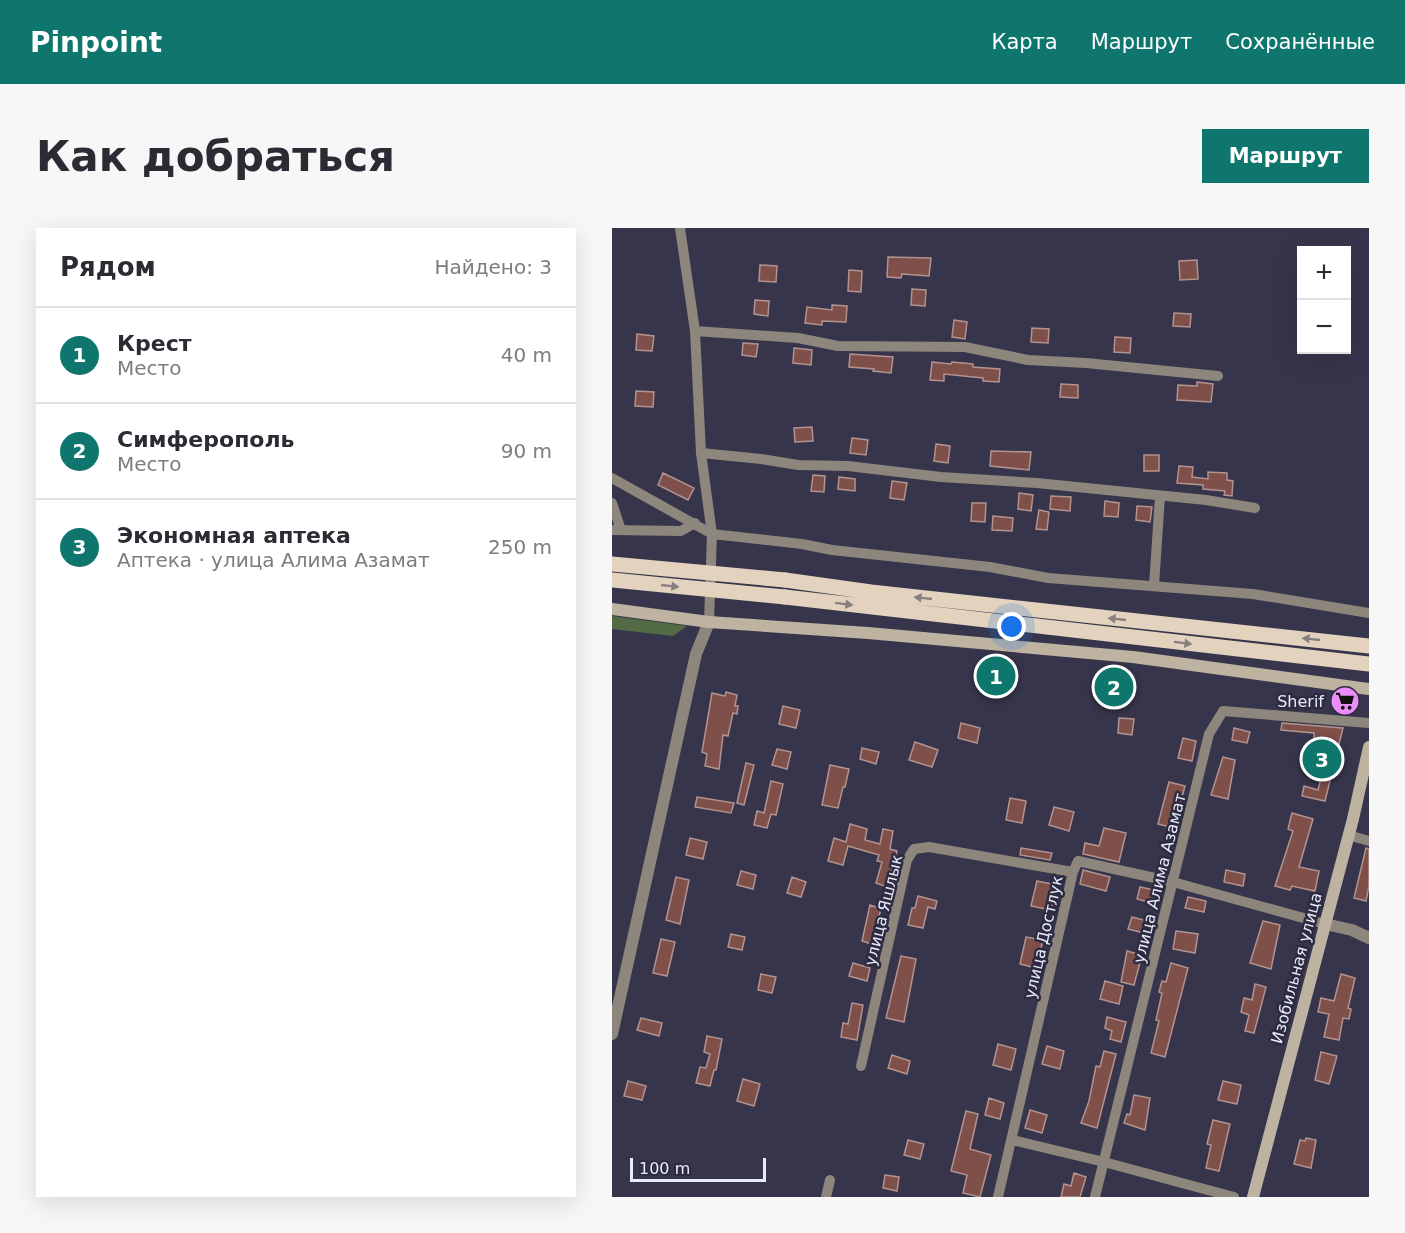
<!DOCTYPE html>
<html lang="ru">
<meta charset="utf-8">
<style>
:root{--surface:#fff;--page:#f7f7f7;--text:#2b2b33;--muted:#7c7c81;--line:#e1e1e2;--accent:#0f766e}
body{margin:0;font-family:"DejaVu Sans",sans-serif;background:var(--page);color:var(--text)}
.controls{position:absolute;right:18px;top:18px;display:grid;overflow:hidden;border-radius:0px;box-shadow:0 6px 24px #0002}
.controls button{width:54px;height:54px;display:grid;place-items:center;padding:0;border:0;border-bottom:2px solid var(--line);background:var(--surface);color:var(--text);font:30px sans-serif}
.scale{position:absolute;left:18px;bottom:15px;width:136px;box-sizing:border-box;padding-left:6px;border:3px solid #eaebf9;border-top:0;font-size:16px;line-height:21px;white-space:nowrap;color:#eaebf9;-webkit-text-stroke:4px #2c2b41;paint-order:stroke}
.you{position:absolute;left:400px;top:399px;width:21px;height:21px;margin:-15px;border:4px solid #fff;border-radius:50%;background:#1a73e8;box-shadow:0 0 0 9px #1a73e833}
.badge{display:grid;place-items:center;width:39px;height:39px;border-radius:50%;background:var(--accent);color:#fff;font-size:20px;font-weight:700}
.pin{position:absolute;translate:-50% -50%;border:3px solid #fff;box-shadow:0 2px 6px #0006}
.list{margin:0;padding:0;list-style:none}
h2{display:flex;justify-content:space-between;align-items:center;height:78px;margin:0;padding:0 24px;font-size:26px}
h2 small{font-size:20px;font-weight:400;color:var(--muted)}
.list li{display:grid;grid-template-columns:39px 1fr auto;gap:18px;align-items:center;box-sizing:border-box;height:96px;padding:0 24px;border-top:2px solid var(--line)}
.list b{display:block;font-size:22px;white-space:nowrap}
.list p{margin:0;font-size:20px;white-space:nowrap;color:var(--muted)}
.list em{font-size:20px;font-style:normal;color:var(--muted)}
.map{position:relative;flex:none;width:757px;height:969px;overflow:hidden;border-radius:0px}
header{display:flex;align-items:center;gap:36px;box-sizing:border-box;height:84px;padding:0 30px;background:var(--accent);color:#fff}
header strong{font-size:28px}
nav{display:flex;gap:33px;margin-inline-start:auto;font-size:21px}
.intro{display:flex;align-items:center;justify-content:space-between;box-sizing:border-box;height:144px;padding:0 36px}
h1{margin:0;font-size:42px}
.button{padding:15px 27px;border-radius:0px;background:var(--accent);color:#fff;font-size:21px;font-weight:700}
main{display:flex;gap:36px;padding:0 36px}
aside{flex:1;background:var(--surface);border-radius:0px;box-shadow:0 6px 24px #0002}
.map>svg:first-child{display:block}
</style>
<header>
<strong>Pinpoint</strong>
<nav><a>Карта</a><a>Маршрут</a><a>Сохранённые</a></nav>
</header>
<div class="intro"><h1>Как добраться</h1><a class="button">Маршрут</a></div>
<main>
<aside>
<h2>Рядом<small>Найдено: 3</small></h2>
<ul class="list">
<li><span class="badge">1</span><div><b>Крест</b><p>Место</p></div><em>40 m</em></li>
<li><span class="badge">2</span><div><b>Симферополь</b><p>Место</p></div><em>90 m</em></li>
<li><span class="badge">3</span><div><b>Экономная аптека</b><p>Аптека · улица Алима Азамат</p></div><em>250 m</em></li>
</ul>
</aside>
<div class="map">
<svg width="757" height="969" viewBox="0 0 757 969">
<rect width="100%" height="100%" fill="#36354b"/>
<!-- forest -->
<path fill="#526b44" d="M 0,388 L 75,398 L 61,408 L 0,401 Z"/>
<!-- building -->
<path fill="#7f4f4a" stroke="#b39390" stroke-width="1.5" d="M 276,29 L 319,30 L 317,48 L 290,46 L 289,50 L 275,49 Z
M 585,32 L 586,51 L 568,52 L 567,33 Z
M 148,37 L 165,38 L 164,54 L 147,53 Z
M 237,42 L 250,43 L 249,64 L 236,63 Z
M 300,61 L 314,62 L 313,78 L 299,77 Z
M 143,72 L 157,73 L 156,88 L 142,86 Z
M 220,77 L 235,78 L 234,94 L 210,93 L 210,97 L 193,95 L 195,79 L 220,82 Z
M 562,85 L 579,86 L 578,99 L 561,98 Z
M 342,92 L 355,94 L 353,111 L 340,109 Z
M 420,100 L 437,101 L 436,115 L 419,114 Z
M 25,106 L 42,108 L 40,123 L 24,122 Z
M 503,109 L 519,110 L 518,125 L 502,124 Z
M 131,115 L 146,116 L 144,129 L 130,127 Z
M 182,120 L 200,122 L 199,137 L 181,135 Z
M 238,126 L 281,129 L 279,145 L 261,143 L 262,141 L 237,139 Z
M 320,134 L 339,136 L 340,134 L 361,136 L 361,139 L 388,141 L 387,154 L 371,153 L 371,150 L 332,146 L 332,153 L 318,152 Z
M 585,154 L 601,156 L 599,174 L 565,172 L 566,157 L 585,158 Z
M 449,156 L 466,157 L 466,170 L 448,169 Z
M 24,163 L 42,164 L 41,179 L 23,178 Z
M 200,199 L 201,213 L 183,214 L 182,200 Z
M 240,210 L 256,212 L 254,227 L 238,225 Z
M 324,216 L 338,218 L 336,235 L 322,233 Z
M 379,223 L 419,224 L 417,242 L 378,238 Z
M 532,227 L 547,227 L 547,243 L 532,243 Z
M 567,238 L 581,239 L 580,249 L 596,251 L 596,244 L 615,245 L 615,252 L 621,253 L 620,268 L 612,267 L 613,263 L 591,261 L 591,257 L 565,255 Z
M 51,245 L 82,260 L 76,272 L 46,257 Z
M 201,247 L 213,248 L 212,264 L 199,263 Z
M 227,249 L 243,251 L 243,263 L 226,261 Z
M 280,253 L 295,255 L 292,272 L 278,270 Z
M 407,265 L 421,267 L 419,283 L 406,281 Z
M 439,268 L 459,269 L 458,283 L 438,281 Z
M 493,273 L 507,275 L 506,289 L 492,288 Z
M 360,275 L 374,275 L 373,294 L 359,293 Z
M 525,278 L 540,279 L 538,294 L 524,292 Z
M 427,282 L 437,284 L 435,302 L 424,301 Z
M 381,288 L 401,290 L 400,303 L 380,302 Z
M 114,464 L 125,467 L 123,478 L 126,478 L 125,486 L 121,485 L 116,508 L 111,507 L 107,541 L 93,538 L 95,526 L 90,524 L 100,465 L 113,468 Z
M 727,465 L 742,467 L 739,482 L 725,479 Z
M 171,478 L 188,482 L 184,500 L 167,496 Z
M 507,490 L 522,491 L 520,507 L 506,505 Z
M 349,495 L 368,500 L 365,515 L 346,510 Z
M 670,495 L 731,500 L 713,573 L 690,568 L 692,558 L 706,562 L 713,534 L 699,531 L 703,510 L 702,510 L 702,505 L 669,502 Z
M 622,500 L 638,504 L 635,515 L 620,512 Z
M 571,510 L 584,513 L 580,533 L 566,530 Z
M 303,514 L 326,522 L 320,539 L 297,532 Z
M 250,520 L 267,524 L 264,536 L 248,531 Z
M 165,521 L 179,524 L 175,541 L 160,537 Z
M 611,529 L 623,532 L 616,571 L 599,567 Z
M 134,535 L 142,537 L 132,577 L 125,575 Z
M 218,537 L 237,541 L 233,559 L 231,559 L 226,580 L 210,577 Z
M 159,553 L 171,556 L 164,587 L 159,586 L 155,600 L 142,597 L 145,583 L 152,585 Z
M 557,554 L 573,558 L 562,600 L 546,596 Z
M 85,569 L 122,575 L 119,585 L 83,579 Z
M 398,570 L 414,573 L 410,595 L 394,592 Z
M 442,579 L 462,584 L 457,603 L 437,597 Z
M 680,585 L 701,591 L 687,639 L 707,643 L 703,663 L 680,658 L 678,662 L 663,658 L 681,603 L 676,601 Z
M 238,596 L 255,601 L 253,612 L 268,616 L 271,601 L 281,603 L 278,621 L 285,623 L 279,644 L 282,645 L 278,660 L 264,655 L 270,634 L 265,633 L 267,627 L 236,618 L 231,637 L 216,633 L 222,610 L 234,614 Z
M 492,600 L 514,605 L 507,634 L 471,626 L 473,615 L 487,618 Z
M 78,610 L 95,614 L 91,631 L 74,627 Z
M 409,620 L 440,625 L 438,632 L 408,627 Z
M 754,620 L 757,621 L 757,658 L 754,673 L 742,670 Z
M 471,642 L 498,649 L 494,663 L 468,656 Z
M 614,642 L 633,646 L 631,658 L 612,654 Z
M 129,643 L 144,647 L 141,661 L 125,657 Z
M 64,649 L 77,652 L 68,696 L 54,692 Z
M 180,649 L 194,654 L 189,669 L 175,665 Z
M 425,653 L 445,657 L 439,682 L 419,678 Z
M 528,659 L 547,663 L 544,676 L 525,671 Z
M 306,668 L 325,673 L 323,681 L 316,679 L 311,700 L 296,697 L 300,680 L 303,680 Z
M 576,669 L 594,673 L 592,684 L 573,680 Z
M 258,677 L 269,681 L 264,699 L 267,700 L 263,717 L 250,713 Z
M 520,689 L 539,694 L 536,706 L 516,701 Z
M 651,693 L 668,697 L 659,741 L 638,735 Z
M 564,703 L 586,706 L 583,725 L 561,721 Z
M 119,706 L 133,709 L 130,722 L 116,719 Z
M 414,709 L 431,712 L 424,740 L 408,736 Z
M 49,711 L 63,714 L 55,748 L 41,745 Z
M 515,723 L 530,727 L 522,757 L 509,754 Z
M 289,728 L 304,731 L 292,794 L 274,790 Z
M 241,735 L 258,740 L 255,753 L 237,748 Z
M 559,735 L 576,740 L 553,829 L 539,825 L 547,793 L 544,792 L 550,765 L 547,764 L 550,753 L 554,754 Z
M 149,746 L 164,749 L 160,765 L 146,762 Z
M 729,746 L 743,750 L 736,780 L 739,781 L 737,791 L 731,790 L 727,812 L 712,809 L 717,786 L 706,784 L 709,770 L 722,773 Z
M 493,753 L 511,758 L 507,776 L 488,771 Z
M 643,756 L 654,759 L 642,805 L 633,803 L 637,787 L 629,784 L 632,770 L 640,772 Z
M 240,775 L 251,777 L 245,812 L 229,809 L 231,795 L 236,796 Z
M 495,789 L 514,794 L 509,814 L 498,811 L 500,803 L 493,800 Z
M 29,790 L 50,795 L 47,808 L 25,802 Z
M 95,808 L 110,811 L 104,842 L 102,842 L 98,858 L 84,855 L 88,839 L 94,840 L 98,826 L 92,824 Z
M 386,816 L 404,821 L 399,842 L 381,837 Z
M 435,818 L 452,823 L 448,841 L 430,836 Z
M 492,823 L 504,826 L 485,900 L 469,895 L 477,873 L 484,838 L 488,839 Z
M 709,824 L 725,828 L 717,856 L 703,852 Z
M 280,827 L 298,833 L 295,846 L 276,840 Z
M 131,851 L 148,856 L 142,878 L 125,873 Z
M 16,853 L 34,858 L 30,872 L 12,868 Z
M 611,853 L 629,857 L 625,876 L 606,872 Z
M 522,867 L 538,870 L 533,902 L 512,895 L 515,886 L 518,887 Z
M 377,870 L 392,875 L 388,891 L 373,887 Z
M 418,882 L 435,887 L 430,905 L 413,900 Z
M 354,883 L 366,886 L 358,921 L 379,927 L 368,969 L 351,965 L 355,947 L 339,943 Z
M 601,892 L 618,896 L 607,943 L 594,940 L 599,917 L 595,916 Z
M 694,910 L 704,912 L 699,940 L 682,936 L 688,912 L 693,913 Z
M 296,912 L 312,916 L 308,931 L 292,927 Z
M 462,945 L 474,949 L 468,969 L 449,969 L 452,956 L 459,958 Z
M 273,947 L 287,949 L 285,963 L 271,960 Z"/>
<g fill="none" stroke-linecap="round" stroke-linejoin="round">
<!-- minor -->
<path stroke="#8d867c" stroke-width="10" d="M 68,0 L 83,103 L 89,225 L 100,306 L 190,316 L 220,322 L 378,339 L 436,350 L 641,366 L 757,385
M 83,103 L 186,110 L 226,118 L 353,119 L 416,132 L 474,135 L 606,148
M 89,225 L 149,231 L 186,237 L 236,238 L 329,249 L 425,255 L 594,272 L 643,280
M 0,250 L 100,306 L 97,394
M 0,275 L 9,302
M 0,302 L 69,303 L 83,295
M 542,358 L 548,268
M 736,607 L 757,613
M 249,838 L 295,632 L 302,621 L 317,619 L 461,644
M 400,912 L 492,934 L 622,969
M 214,969 L 218,952
M 386,969 L 461,644 L 466,633 L 561,654 L 713,696
M 483,969 L 597,506 L 611,483 L 757,495"/>
<!-- tertiary -->
<path stroke="#8d867c" stroke-width="12" d="M 713,696 L 740,702 L 757,710
M 0,806 L 84,426 L 97,394"/>
<!-- secondary -->
<path stroke="#beb2a1" stroke-width="12" d="M 0,381 L 97,394 L 256,405 L 521,429 L 757,461
M 641,969 L 741,591 L 757,519"/>
<!-- primary -->
<path stroke="#e3d3be" stroke-width="15" d="M 173,352 L 259,364 L 757,418
M 173,369 L 757,436"/>
<!-- primary-bridge -->
<path stroke="#e3d3be" stroke-width="15" d="M 0,336 L 173,352
M 0,352 L 173,369"/>
</g>
<!-- one-way arrows -->
<defs><path id="oneway-solid" d="M-6-.8H1V-3.2L6.5 0L1 3.2V.8H-6Z" transform="scale(1.5)"/></defs>
<g fill="#887f80">
<use href="#oneway-solid" transform="translate(58 358) rotate(6)"/>
<use href="#oneway-solid" transform="translate(311 370) rotate(-174)"/>
<use href="#oneway-solid" transform="translate(232 376) rotate(7)"/>
<use href="#oneway-solid" transform="translate(505 391) rotate(-174)"/>
<use href="#oneway-solid" transform="translate(699 411) rotate(-174)"/>
<use href="#oneway-solid" transform="translate(571 415) rotate(7)"/>
</g>
<!-- icons -->
<defs>
<g id="supermarket-disc" transform="scale(1.5)"><circle r="9.5" fill="#ec8cfa" stroke="#2c2b41"/><path d="M-6-5.5h2.5l.6 2H6L4.5 2H-2.5L-4.4-4H-6ZM-1.5 3.2a1.3 1.3 0 1 0 .1 0ZM3 3.2a1.3 1.3 0 1 0 .1 0Z" fill="#111"/></g>
</defs>
<g fill-rule="evenodd">
<use href="#supermarket-disc" x="733" y="473"/>
</g>
<g text-anchor="middle" stroke-width="5" stroke-linejoin="round" paint-order="stroke">
<!-- poi labels -->
<g font-size="16" fill="#eaebf9" stroke="#2c2b41" text-anchor="end">
<text x="712" y="479">Sherif</text>
</g>
<!-- street labels -->
<g font-size="16" fill="#eaebf9" stroke="#2c2b41">
<text transform="translate(547 650) rotate(-76)" y="6">улица Алима Азамат</text>
<text transform="translate(271 682) rotate(-76)" y="6">улица Яшлык</text>
<text transform="translate(431 709) rotate(-77)" y="6">улица Достлук</text>
<text transform="translate(684 740) rotate(-75)" y="6">Изобильная улица</text>
</g>
</g>
</svg>
<div class="controls">
<button>+</button>
<button>−</button>
</div>
<div class="scale">100 m</div>
<div class="you"></div>
<div class="pin badge" style="left:384px;top:448px">1</div>
<div class="pin badge" style="left:502px;top:459px">2</div>
<div class="pin badge" style="left:710px;top:531px">3</div>
</div>
</main>
